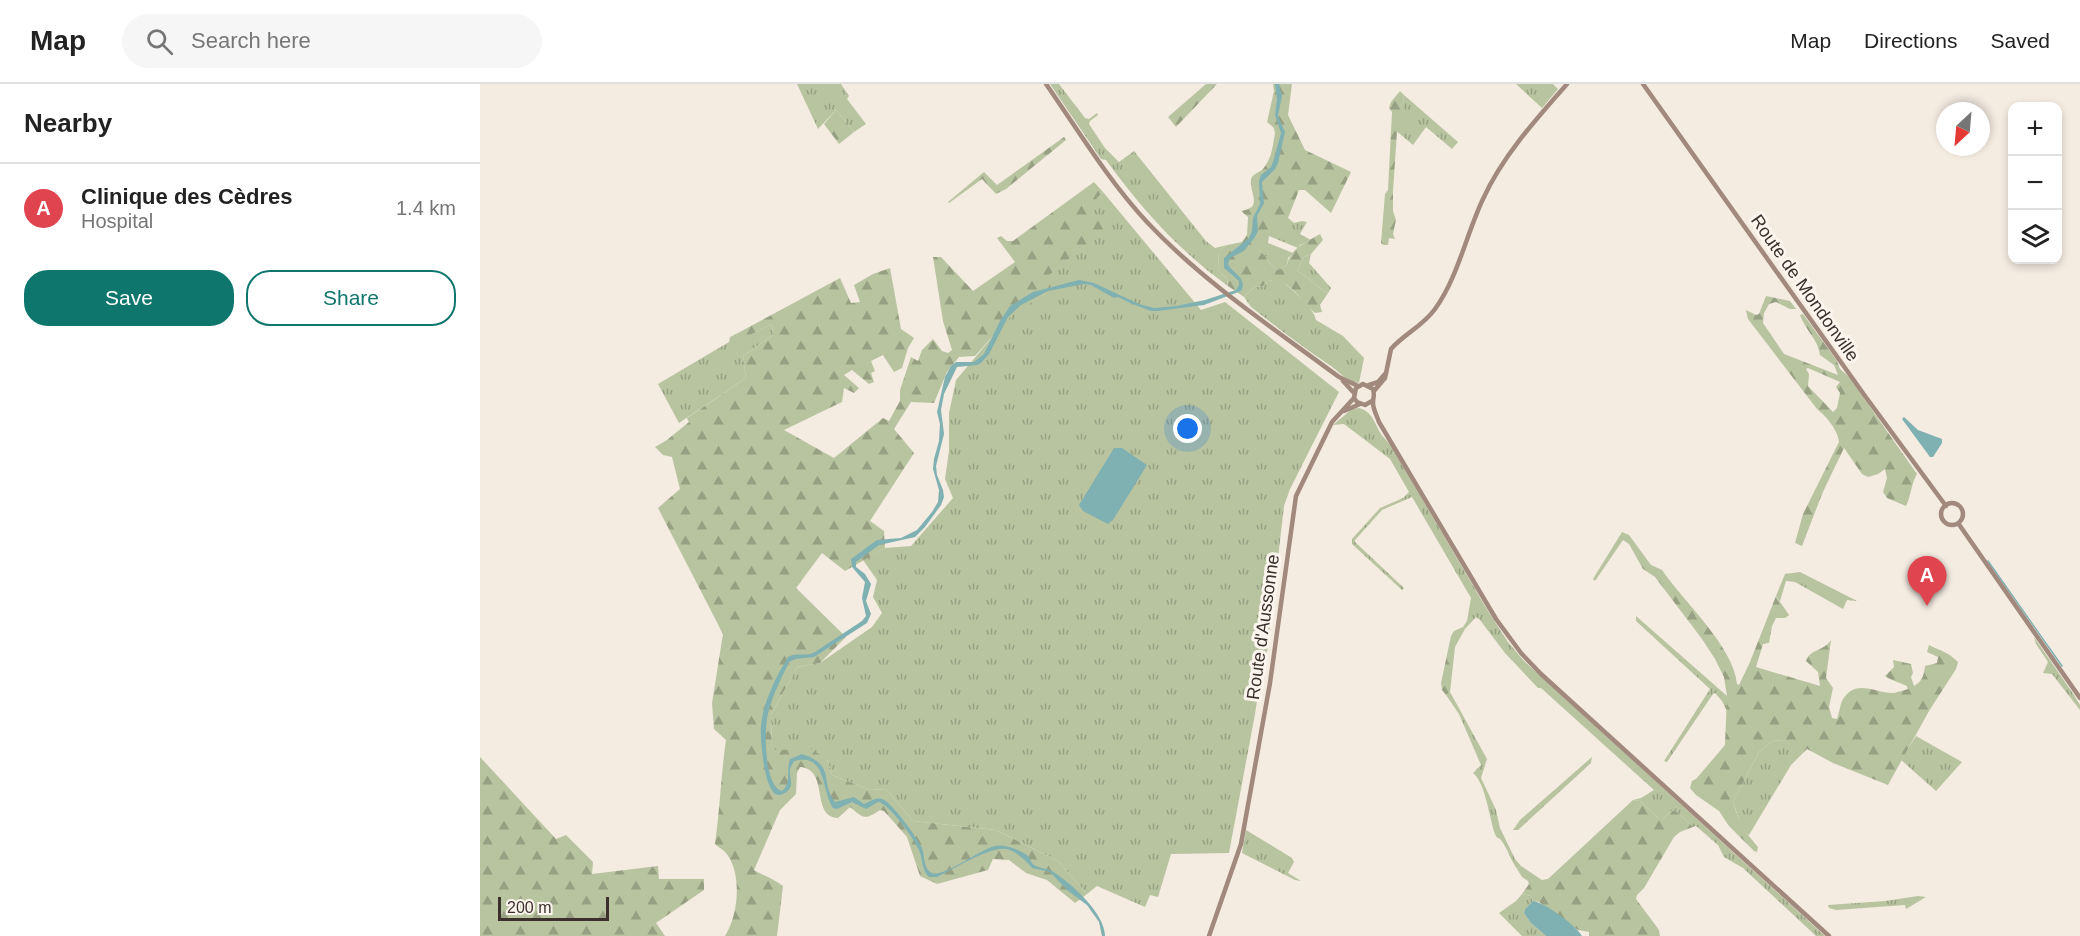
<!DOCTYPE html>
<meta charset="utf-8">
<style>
:root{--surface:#fff;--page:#f6f6f6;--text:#222;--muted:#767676;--line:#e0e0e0;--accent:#0f766e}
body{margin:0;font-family:Arial,sans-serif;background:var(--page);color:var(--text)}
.controls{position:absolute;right:18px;top:18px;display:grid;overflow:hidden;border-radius:12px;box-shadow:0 3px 9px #0003}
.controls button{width:54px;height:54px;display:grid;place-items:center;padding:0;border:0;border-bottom:2px solid var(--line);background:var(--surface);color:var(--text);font:30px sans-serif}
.compass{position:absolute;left:1456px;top:18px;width:54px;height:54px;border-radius:50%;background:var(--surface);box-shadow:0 3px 9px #0003;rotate:206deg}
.scale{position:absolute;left:18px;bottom:15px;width:111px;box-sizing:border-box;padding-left:6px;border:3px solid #3b302b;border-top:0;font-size:16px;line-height:21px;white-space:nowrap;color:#3b302b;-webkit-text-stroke:4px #fbf5ee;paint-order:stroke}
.you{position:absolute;left:708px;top:345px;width:21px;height:21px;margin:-15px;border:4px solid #fff;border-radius:50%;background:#1a73e8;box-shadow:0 0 0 9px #1a73e833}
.badge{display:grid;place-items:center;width:39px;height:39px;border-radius:50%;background:var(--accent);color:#fff;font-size:20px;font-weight:700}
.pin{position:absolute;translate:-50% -50px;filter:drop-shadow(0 2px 3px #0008)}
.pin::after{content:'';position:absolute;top:32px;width:21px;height:18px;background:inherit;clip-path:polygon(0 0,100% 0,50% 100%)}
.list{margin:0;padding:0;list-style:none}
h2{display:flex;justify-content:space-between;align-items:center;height:78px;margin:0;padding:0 24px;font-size:26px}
h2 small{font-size:20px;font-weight:400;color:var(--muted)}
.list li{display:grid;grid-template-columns:39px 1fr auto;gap:18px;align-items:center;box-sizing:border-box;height:90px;padding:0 24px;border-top:2px solid var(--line)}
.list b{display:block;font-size:22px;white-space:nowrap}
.list p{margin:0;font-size:20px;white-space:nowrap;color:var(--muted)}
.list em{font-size:20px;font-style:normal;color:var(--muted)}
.actions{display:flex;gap:12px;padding:18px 24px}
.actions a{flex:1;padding:14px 0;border:2px solid var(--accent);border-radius:24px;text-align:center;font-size:21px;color:var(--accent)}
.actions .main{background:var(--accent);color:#fff}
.icon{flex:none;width:33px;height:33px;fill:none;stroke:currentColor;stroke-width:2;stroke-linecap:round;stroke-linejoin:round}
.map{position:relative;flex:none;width:1600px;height:852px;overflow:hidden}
header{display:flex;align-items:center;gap:36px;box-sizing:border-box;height:84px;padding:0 30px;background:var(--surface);border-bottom:2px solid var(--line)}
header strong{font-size:28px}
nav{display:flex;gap:33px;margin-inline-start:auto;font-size:21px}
.search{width:420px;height:54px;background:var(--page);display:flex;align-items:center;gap:15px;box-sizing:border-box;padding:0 21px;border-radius:33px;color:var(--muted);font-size:22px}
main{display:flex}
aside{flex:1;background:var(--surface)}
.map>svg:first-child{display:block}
</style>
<header>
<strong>Map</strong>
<div class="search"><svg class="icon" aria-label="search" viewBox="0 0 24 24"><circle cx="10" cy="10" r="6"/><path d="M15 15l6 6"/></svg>Search here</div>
<nav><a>Map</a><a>Directions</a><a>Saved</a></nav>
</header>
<main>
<aside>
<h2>Nearby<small></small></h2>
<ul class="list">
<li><span class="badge" style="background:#e0444e">A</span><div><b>Clinique des Cèdres</b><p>Hospital</p></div><em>1.4 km</em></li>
</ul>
<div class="actions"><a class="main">Save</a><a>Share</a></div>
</aside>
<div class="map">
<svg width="1600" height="852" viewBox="0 0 1600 852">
<defs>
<pattern id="grass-tufts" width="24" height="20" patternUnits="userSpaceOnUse" patternTransform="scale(1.5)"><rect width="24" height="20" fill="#b8c4a0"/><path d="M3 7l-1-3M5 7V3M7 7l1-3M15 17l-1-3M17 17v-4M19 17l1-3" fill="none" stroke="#97a083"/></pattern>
<pattern id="forest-firs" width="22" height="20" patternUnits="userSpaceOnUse" patternTransform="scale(1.5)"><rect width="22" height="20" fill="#b8c4a0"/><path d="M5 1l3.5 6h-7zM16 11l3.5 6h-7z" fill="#97a083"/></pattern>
</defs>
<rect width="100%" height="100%" fill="#f4ebe1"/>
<!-- grass -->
<path fill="url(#grass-tufts)" d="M 317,0 L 361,0 L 369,12 L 367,15 L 386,40 L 374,48 L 356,26 L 338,45 Z
M 570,0 L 579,0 L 605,34 L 609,35 L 617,29 L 618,31 L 610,37 L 609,40 L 625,64 L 639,78 L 654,67 L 726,157 L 735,164 L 747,161 L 739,167 L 738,186 L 747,195 L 748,202 C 699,167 661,124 626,76 L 621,75 Z
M 1036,0 L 1073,0 L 1078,5 L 1062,24 Z
M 924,11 L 978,58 L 972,65 L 946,43 L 933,61 L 920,50 Z
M 623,108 L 721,226 L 745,218 L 859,308 L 810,405 L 804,422 L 786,577 L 778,586 L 779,604 L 775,630 L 749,769 L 691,770 L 678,813 L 670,811 L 665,823 L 617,802 L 607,810 L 578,777 L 516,746 L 433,737 L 406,705 L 390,706 L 352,691 L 347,675 L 292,666 L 291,631 L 317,583 L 340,579 L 392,543 L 402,529 L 393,513 L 397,496 L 383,476 L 405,464 L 431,462 L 473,414 L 465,395 L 469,367 L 469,329 L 476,296 L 531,231 L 566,209 L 567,192 L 625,144 L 608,122 Z
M 808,134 L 814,139 L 822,137 L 827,138 L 820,150 L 831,156 L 820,161 L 818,164 L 789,152 L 788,159 L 813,169 L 808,174 L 807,181 L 799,186 C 791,182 790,179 785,172 C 781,167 777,166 773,160 L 783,148 Z
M 831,170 L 829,179 L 851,204 L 848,209 C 836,203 829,193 817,187 L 824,173 Z
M 799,196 C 810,202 834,224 836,236 L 863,252 L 884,274 L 879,299 C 866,298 858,286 848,280 C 821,262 797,243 771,223 L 764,213 L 774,203 L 783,202 L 788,197 Z
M 292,240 L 293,251 L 263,272 L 266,294 L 199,339 L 178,300 L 249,258 L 250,253 L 256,250 L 259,256 Z
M 879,324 C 892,327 895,340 901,350 C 904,354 908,358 911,362 L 1008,527 L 1028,558 L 1044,577 L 1345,852 L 1336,852 L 1263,784 L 1244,773 L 1238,761 L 1216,742 L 1213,743 L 1195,726 L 1190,728 L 1183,735 L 1179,735 L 1160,717 L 1153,716 L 1161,714 L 1174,706 L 1061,604 L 1058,604 L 1025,569 L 1000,536 L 996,533 L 985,545 L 983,543 L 987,537 L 991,514 L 932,413 L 902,426 L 875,456 L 875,458 L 924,504 L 922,506 L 872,460 L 872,455 L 900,424 L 923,414 L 929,408 L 910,375 L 864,340 L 853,341 L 872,325 Z
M 1320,488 L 1377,517 L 1367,516 L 1363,525 L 1315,498 L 1306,497 L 1300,517 L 1296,512 L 1305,490 Z
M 1156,532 L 1247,612 L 1247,627 L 1242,617 L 1235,609 L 1233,610 L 1187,678 L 1184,677 L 1230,605 L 1156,537 Z
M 1554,553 L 1594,611 L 1600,621 L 1600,626 L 1572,590 L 1563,589 L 1568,578 L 1556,560 Z
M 970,608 L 1007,675 L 1001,694 L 1016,726 L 1020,744 L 1035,775 L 1041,782 L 1037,785 C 1031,777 1028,765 1021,756 C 1018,753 1017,755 1015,750 C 1009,733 1006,700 993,689 L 1001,681 L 979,630 L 966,611 Z
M 1436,652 L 1482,678 L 1456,707 L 1421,676 Z
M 1303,656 L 1324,668 L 1311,681 L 1269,751 L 1263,747 L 1253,718 L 1279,668 L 1292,657 Z
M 766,746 L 812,774 L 814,778 L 808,789 L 821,797 L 815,796 L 762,769 Z
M 1042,810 L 1051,812 L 1053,817 L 1045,825 L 1044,829 L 1051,839 L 1066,852 L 1042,852 L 1019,829 L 1036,817 Z
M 1438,812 L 1446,813 L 1426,825 L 1425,821 L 1356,826 L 1349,824 L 1348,821 L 1405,817 Z"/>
<!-- forest -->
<path fill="url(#forest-firs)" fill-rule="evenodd" d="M 726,0 L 737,0 L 696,43 L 688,33 Z
M 793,0 L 812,0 L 808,31 L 825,66 L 871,88 L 851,129 L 825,106 L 819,106 L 808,134 L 790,148 L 783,148 L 774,160 C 777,166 781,167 785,172 C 790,179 791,182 799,186 L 807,181 C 810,164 827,158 840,150 L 843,156 L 831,170 L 824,173 L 817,187 C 829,193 836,203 848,209 L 840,221 L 842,228 L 835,229 C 818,215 812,195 788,197 L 783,202 L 774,203 L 764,213 L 748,202 L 747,195 L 738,186 L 739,167 L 747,161 L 762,158 L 767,151 L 768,133 L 761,127 C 763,126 767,126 770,124 C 780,119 767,101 772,93 C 775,89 780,88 783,85 C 792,74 793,61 795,49 L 794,44 L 787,38 L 794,7 Z
M 920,7 L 924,11 L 921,48 L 920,50 L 917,48 L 913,107 L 913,127 L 916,136 L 913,150 L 915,155 L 909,154 L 908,161 L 904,161 L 901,159 L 905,110 L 908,106 L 912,28 L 909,24 L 911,18 Z
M 356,26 L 374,48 L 359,60 L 344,40 Z
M 584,53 L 586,56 L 526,105 L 516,110 L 502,95 L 469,119 L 468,118 L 504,88 L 517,101 Z
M 614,98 L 623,108 L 609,122 L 626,144 L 568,192 L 566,209 L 531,232 L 495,272 L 479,273 L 467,288 L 454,319 L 431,318 L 414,345 L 434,369 L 390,437 L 404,447 L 405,464 L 365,487 L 342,469 L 316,504 L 366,553 L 340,579 L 317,583 L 291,631 L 292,666 L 331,665 L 347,675 L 352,691 L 390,706 L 406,705 L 433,737 L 516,746 L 578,777 L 607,810 L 595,819 L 567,796 L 546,789 L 529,776 L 513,775 L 508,786 L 457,800 L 440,792 L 427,753 L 404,727 L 400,726 C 385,736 384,735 370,723 L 358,734 C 330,733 350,685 320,683 L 317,689 L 316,710 L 300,726 L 274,786 C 284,792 294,795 303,802 L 297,852 L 245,852 C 258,832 263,790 246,769 C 244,766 238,763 235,760 C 240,725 241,690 246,656 L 234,645 L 232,619 L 243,550 L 178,424 L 200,405 L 192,373 L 183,371 L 175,363 L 187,356 L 209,338 L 207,334 L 266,294 L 263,272 L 293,251 L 292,240 L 258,257 L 256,250 L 360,194 L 371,219 L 380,218 L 374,201 L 393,190 L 410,184 L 421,245 L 434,254 L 428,264 L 422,284 L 414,288 L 403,271 L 391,277 L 395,287 L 391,289 L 394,298 L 389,300 L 372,286 L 364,291 L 379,304 L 374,309 L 364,304 L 362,318 L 304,346 L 354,374 L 403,334 L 409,337 L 420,317 L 420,306 L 431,273 L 438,277 L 442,266 L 453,255 L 462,267 L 468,269 L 472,266 L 463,237 L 453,173 L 461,173 L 493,207 L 535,178 L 517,154 L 521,152 L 527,157 L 533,157 Z
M 1286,212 L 1310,217 L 1316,225 L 1310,225 L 1296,218 L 1289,220 L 1284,229 L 1283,239 L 1304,270 L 1358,291 L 1354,281 L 1340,271 C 1338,255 1325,246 1320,231 L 1323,230 L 1357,277 L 1360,285 L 1369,293 L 1437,390 C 1431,400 1431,412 1426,422 L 1407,414 L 1403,408 L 1407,394 L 1405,385 L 1398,390 L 1388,393 L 1382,390 L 1364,364 L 1342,410 L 1322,462 L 1315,459 L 1323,430 L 1359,358 C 1358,346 1346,332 1337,325 L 1268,235 L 1266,226 L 1276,231 L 1279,230 ZM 1328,284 L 1360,298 L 1356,303 L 1360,309 L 1357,324 L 1353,328 L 1328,302 L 1329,290 L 1326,285 Z
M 1142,448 L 1149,451 L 1171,481 L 1182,486 C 1203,517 1254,563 1257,600 L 1259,601 L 1270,578 L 1296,512 L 1309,531 L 1305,534 L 1296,534 L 1292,542 L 1289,559 L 1283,560 L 1276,583 L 1340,602 L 1338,588 L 1326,577 C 1331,564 1343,568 1351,556 L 1346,594 L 1353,604 L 1349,623 L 1352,634 L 1357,635 C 1359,629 1360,622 1362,617 C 1375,593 1396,610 1414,609 C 1419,608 1424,606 1428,605 L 1427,602 C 1419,598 1412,597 1405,592 L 1414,583 L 1413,576 L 1431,580 L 1433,589 L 1431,593 L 1434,602 C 1442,598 1444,591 1445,582 L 1457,579 L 1458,573 L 1447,568 L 1449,561 C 1462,568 1467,567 1478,578 L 1476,585 L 1449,627 L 1408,701 L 1353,679 L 1327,665 L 1324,668 L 1320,667 L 1303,656 L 1292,657 L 1279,668 L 1253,718 C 1259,739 1265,748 1278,763 L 1277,768 L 1274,767 L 1249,742 L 1239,727 L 1216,711 L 1210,704 L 1212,697 L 1216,695 L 1245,661 L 1247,612 L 1244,593 L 1235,575 L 1222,555 L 1175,493 L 1163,485 L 1149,460 L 1143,456 L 1115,497 L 1113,495 Z
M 983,543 L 985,545 L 975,563 L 970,608 L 966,611 L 962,606 L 961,599 L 971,552 L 974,547 Z
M 0,673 L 76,755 L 86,751 L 113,778 L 112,790 L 178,782 L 179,795 L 224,795 L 224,806 L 176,839 L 185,852 L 0,852 Z
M 1112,673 L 1111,679 L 1038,746 L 1033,746 L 1040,736 Z
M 1153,716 L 1160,717 L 1179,735 L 1183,735 L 1190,728 L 1195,726 L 1213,743 L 1200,748 L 1194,753 L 1164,804 L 1157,811 L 1156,815 L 1179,846 L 1180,852 L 1109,852 L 1109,848 L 1098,846 L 1059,818 L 1053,817 L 1051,812 L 1042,810 L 1049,800 L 1048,797 L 1042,793 L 1037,785 L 1041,782 L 1062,796 L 1068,795 Z"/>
<!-- water -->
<path fill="#7fb0b2" d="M 795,0 L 799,0 L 802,12 L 798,32 L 805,48 L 798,79 L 795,85 L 782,98 L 784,119 L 777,132 L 778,147 L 775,153 L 764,167 L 750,174 L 748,180 C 753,190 768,194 761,207 L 724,221 L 678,227 L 671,227 L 650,219 L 638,213 L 634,214 L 611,201 L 604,200 L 568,207 L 541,221 L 528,233 L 509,270 L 501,279 L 497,281 L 477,283 L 464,310 L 461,326 L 464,350 L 456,382 L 457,391 L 463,406 L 464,413 L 461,421 L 445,443 L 435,453 L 399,461 L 376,478 L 376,483 L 385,490 L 391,500 L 386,517 L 391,530 L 387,539 L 334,573 L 315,575 L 309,578 C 301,595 292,612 288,630 C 284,645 284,703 302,707 C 312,699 306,686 310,675 L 322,670 C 357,682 339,697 355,718 L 374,713 L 384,720 C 389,718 396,713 402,715 C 411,717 438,755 442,764 C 445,772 443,785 452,789 C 463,794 501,765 515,762 C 525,760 541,766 549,773 C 551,776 551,779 554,781 C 560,785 569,784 575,789 C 593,801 625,830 625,852 L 622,852 L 619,838 L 607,821 L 587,806 L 570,788 L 552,784 C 546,776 536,767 526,765 C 510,762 472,786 457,793 L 449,793 C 441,785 443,775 439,766 C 434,755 409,719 398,718 L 386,725 L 372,718 L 357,725 L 353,724 C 341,706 347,668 314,677 C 313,680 311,682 310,685 C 309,691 313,698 310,704 C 309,707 303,711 299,711 C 284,711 280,655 281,642 C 283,618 296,593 308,573 C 316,568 326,573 335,568 L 382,537 L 386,532 L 382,514 L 385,498 L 372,483 L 371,475 L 397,456 L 421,454 L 437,446 L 452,428 L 458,418 L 459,406 L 453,385 L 454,375 L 459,357 L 460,340 L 457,328 L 465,293 L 471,282 L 476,278 L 494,278 L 504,270 L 520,237 L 530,222 L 553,208 L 599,196 L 614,199 L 659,220 L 674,224 L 696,222 L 725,216 L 756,206 L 759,201 L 759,197 L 744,184 L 744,174 L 769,154 L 772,147 L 773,134 L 780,120 L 779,97 L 781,91 L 791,83 L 794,75 L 801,49 L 795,31 L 797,15 Z
M 1424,333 L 1438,346 L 1462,355 L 1462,359 L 1453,373 L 1450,373 L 1422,335 Z
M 634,364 L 642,364 L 667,381 L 633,436 L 628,440 L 603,427 L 599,421 Z
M 1053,817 C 1064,818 1097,842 1102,852 L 1066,852 L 1051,839 L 1044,829 L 1045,825 Z"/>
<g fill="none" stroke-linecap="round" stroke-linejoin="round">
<!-- stream -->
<path stroke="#7fb0b2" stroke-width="1.5" d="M 1508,477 L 1582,582"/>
<!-- secondary -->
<path stroke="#a18a7d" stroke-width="4.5" d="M 566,0 C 598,46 628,96 666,137 C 723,198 793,244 859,293 L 878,302
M 1163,0 L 1385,312 L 1466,422
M 863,297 L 874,309
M 889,301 L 898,298 L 905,290
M 894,307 L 905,294 L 911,265 C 924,250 943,242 955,225 C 978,193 986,151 1003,115 C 1022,73 1056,35 1087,0
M 892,317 L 885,321 L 877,318 L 874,314 L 876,304 L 883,300 L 893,305 C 895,311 893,313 893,319 C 893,325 897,332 899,338 L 1016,535 L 1041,569 L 1061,590 L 1349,852
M 864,327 L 880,320
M1461 430a11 11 0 1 1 22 0a11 11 0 1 1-22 0Z
M 1478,439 L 1600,614
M 729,852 L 761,760 L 790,599 L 816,412 L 852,338 L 874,314"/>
</g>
<g text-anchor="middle" stroke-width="6" stroke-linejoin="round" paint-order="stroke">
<!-- street labels -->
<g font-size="18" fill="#3b302b" stroke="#fbf5ee">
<text transform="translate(1325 204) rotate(55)" y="6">Route de Mondonville</text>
<text transform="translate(783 543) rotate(-82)" y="6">Route d'Aussonne</text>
</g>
</g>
</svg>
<div class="controls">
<button>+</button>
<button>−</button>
<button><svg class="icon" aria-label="layers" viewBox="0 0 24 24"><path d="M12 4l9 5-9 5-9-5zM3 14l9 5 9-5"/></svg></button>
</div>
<svg class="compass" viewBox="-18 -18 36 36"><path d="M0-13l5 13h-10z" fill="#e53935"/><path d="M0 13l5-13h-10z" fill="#767676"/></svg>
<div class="scale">200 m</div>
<div class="you"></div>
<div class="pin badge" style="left:1447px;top:522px;background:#e0444e">A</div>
</div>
</main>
